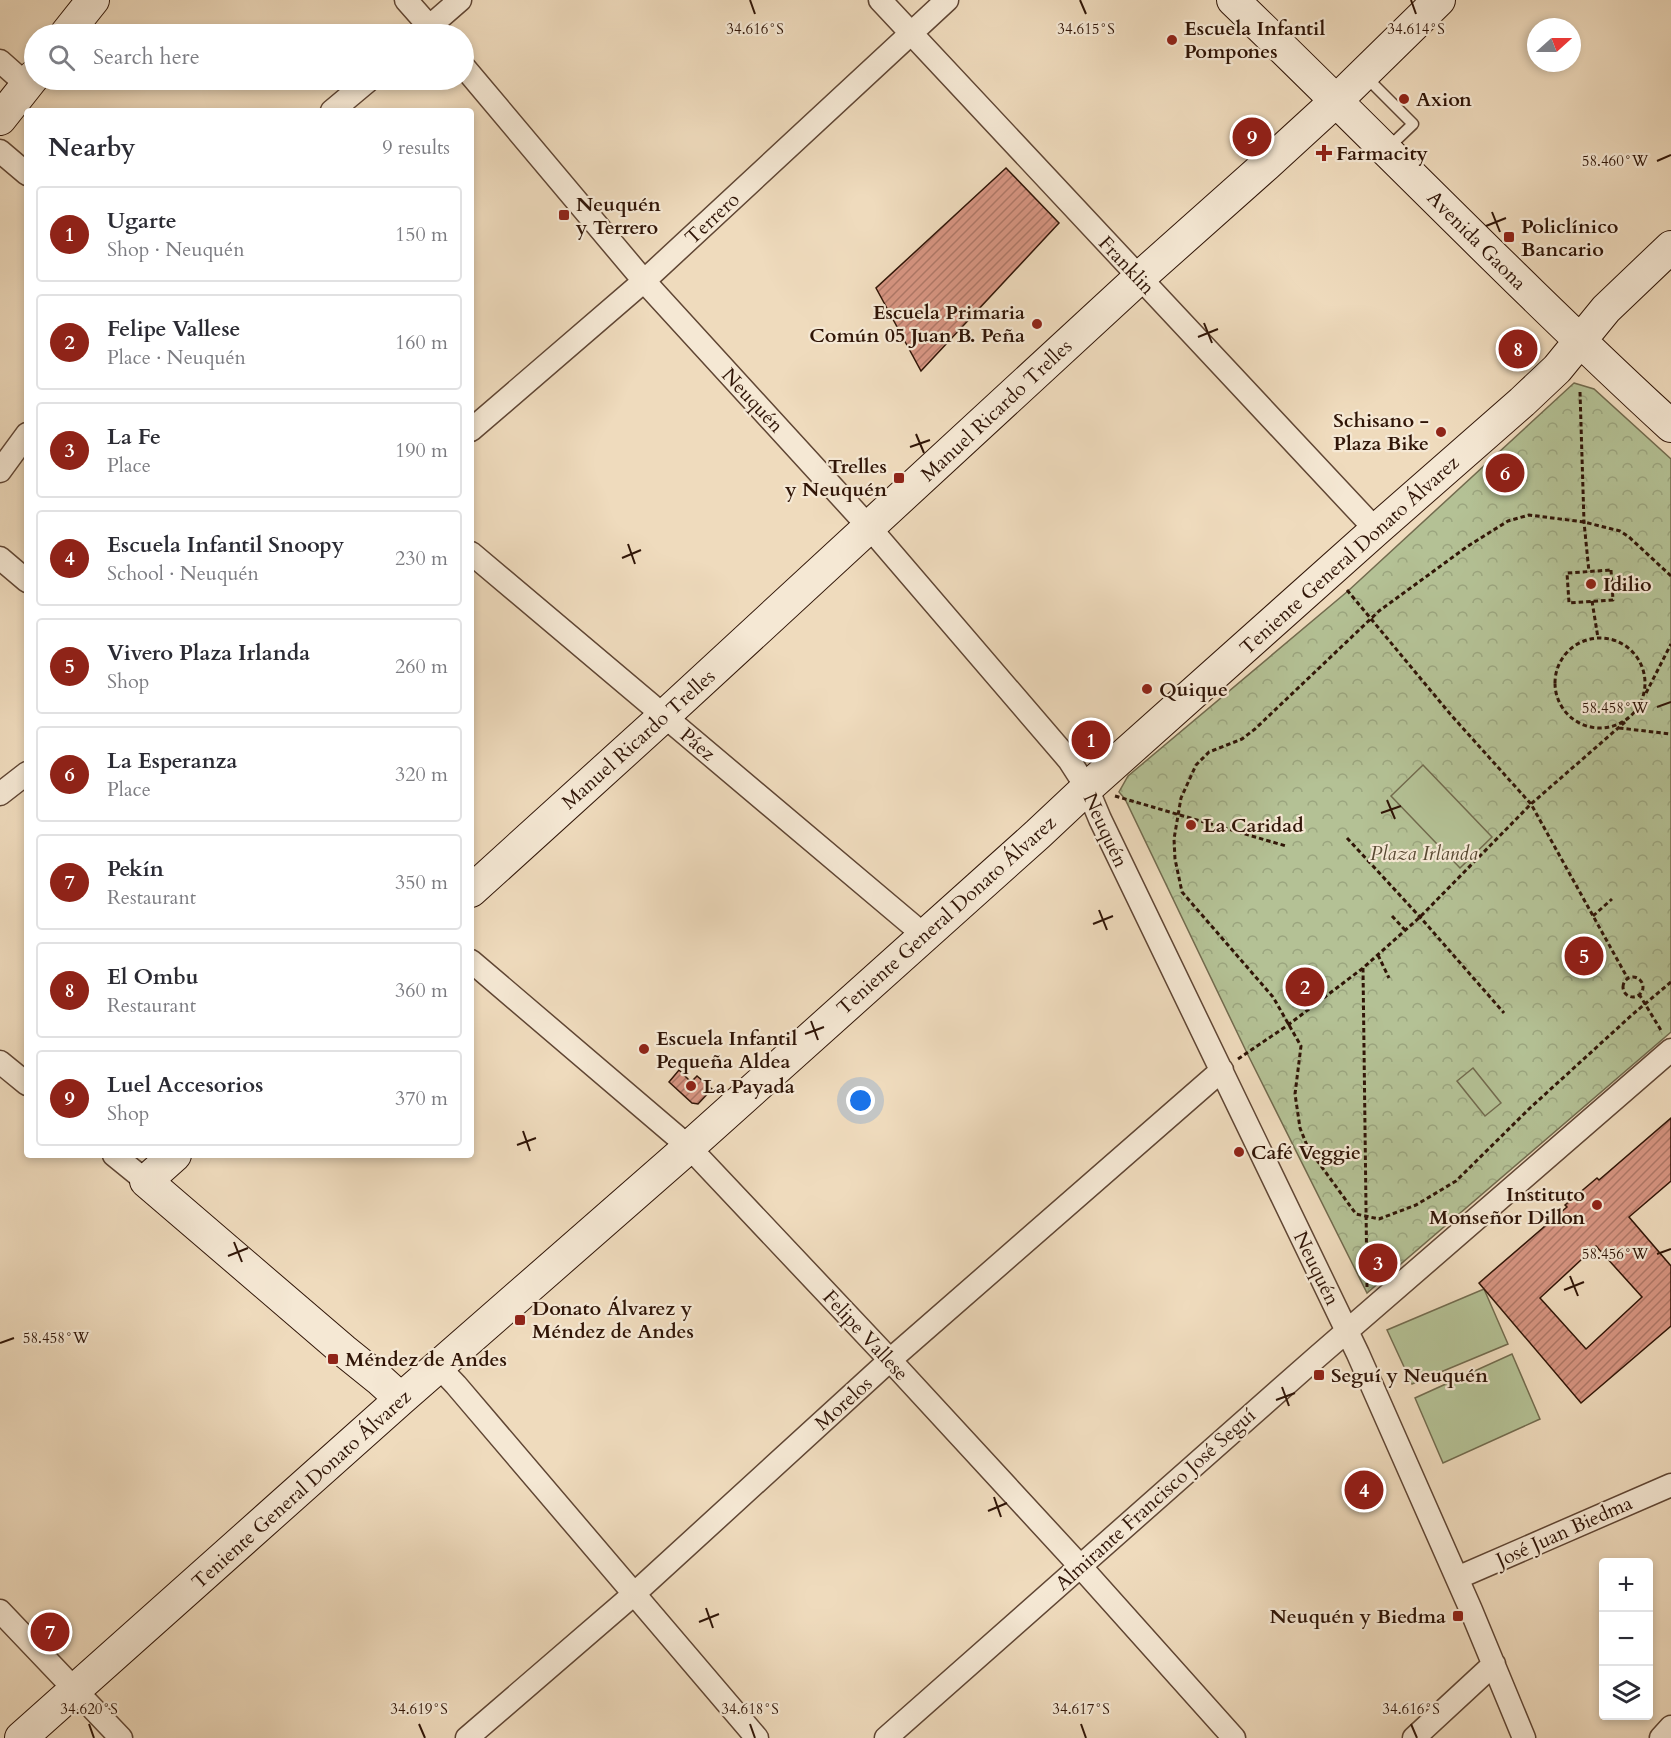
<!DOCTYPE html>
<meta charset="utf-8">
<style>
:root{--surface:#fff;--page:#f2f2f3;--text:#2b2b33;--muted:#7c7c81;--line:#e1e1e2;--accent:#8f2418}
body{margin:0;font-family:Cardo,serif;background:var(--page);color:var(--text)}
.controls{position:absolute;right:18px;bottom:18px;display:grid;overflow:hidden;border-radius:6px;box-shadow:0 3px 9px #0003}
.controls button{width:54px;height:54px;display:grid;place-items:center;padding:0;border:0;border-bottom:2px solid var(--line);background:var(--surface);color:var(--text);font:30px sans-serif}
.compass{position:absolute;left:1527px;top:18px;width:54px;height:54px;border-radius:50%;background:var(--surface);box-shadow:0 3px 9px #0003;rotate:69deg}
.you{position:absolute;left:861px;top:1101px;width:21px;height:21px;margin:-15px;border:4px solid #fff;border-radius:50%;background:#1a73e8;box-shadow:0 0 0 9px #1a73e833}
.badge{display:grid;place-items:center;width:39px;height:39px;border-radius:50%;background:var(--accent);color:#fff;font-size:20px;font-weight:700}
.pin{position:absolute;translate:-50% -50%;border:3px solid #fff;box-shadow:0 2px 6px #0006}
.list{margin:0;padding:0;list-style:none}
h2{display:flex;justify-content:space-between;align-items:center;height:78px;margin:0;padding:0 24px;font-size:26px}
h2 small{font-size:20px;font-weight:400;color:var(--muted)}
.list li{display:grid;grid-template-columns:39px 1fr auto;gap:18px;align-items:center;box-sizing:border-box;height:96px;margin:0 12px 12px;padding:0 12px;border:2px solid var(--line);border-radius:6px}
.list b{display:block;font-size:22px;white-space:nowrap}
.list p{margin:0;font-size:20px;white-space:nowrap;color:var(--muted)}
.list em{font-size:20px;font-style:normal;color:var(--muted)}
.icon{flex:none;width:33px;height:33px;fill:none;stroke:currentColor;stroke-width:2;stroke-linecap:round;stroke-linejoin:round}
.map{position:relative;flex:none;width:1671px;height:1738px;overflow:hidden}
.search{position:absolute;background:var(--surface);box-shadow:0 3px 9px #0003;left:24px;top:24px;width:450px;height:66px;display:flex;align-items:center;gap:15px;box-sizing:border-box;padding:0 21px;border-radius:33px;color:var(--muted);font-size:22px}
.panel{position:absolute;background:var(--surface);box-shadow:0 3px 9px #0003;left:24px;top:108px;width:450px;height:1050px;border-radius:6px}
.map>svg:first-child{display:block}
</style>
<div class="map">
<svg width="1671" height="1738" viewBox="0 0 1671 1738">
<defs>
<pattern id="park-crowns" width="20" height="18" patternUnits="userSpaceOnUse" patternTransform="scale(1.5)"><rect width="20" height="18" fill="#b4c195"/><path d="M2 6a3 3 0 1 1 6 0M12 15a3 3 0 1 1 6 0" fill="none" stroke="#9ba57f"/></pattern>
<pattern id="building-hatch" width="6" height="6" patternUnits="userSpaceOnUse" patternTransform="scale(1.5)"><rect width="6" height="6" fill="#d79582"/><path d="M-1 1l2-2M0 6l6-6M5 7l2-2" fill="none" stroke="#af7868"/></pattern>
</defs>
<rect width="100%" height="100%" fill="#efdbbd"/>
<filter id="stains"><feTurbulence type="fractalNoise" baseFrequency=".00333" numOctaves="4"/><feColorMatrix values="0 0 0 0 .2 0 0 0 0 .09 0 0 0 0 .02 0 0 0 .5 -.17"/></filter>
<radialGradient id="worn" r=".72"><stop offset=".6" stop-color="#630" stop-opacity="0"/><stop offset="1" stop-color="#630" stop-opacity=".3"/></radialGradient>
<!-- park -->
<path fill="url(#park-crowns)" stroke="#726b4e" stroke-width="1.5" d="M 1574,383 L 1594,389 L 1671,459 L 1671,1032 L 1367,1293 L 1247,1053 L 1125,799 L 1119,792 L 1128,776 L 1348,591 Z"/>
<!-- pitch -->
<path fill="#b4c195" stroke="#726b4e" stroke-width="1.5" d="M 1423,765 L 1492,837 L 1460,868 L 1391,796 Z
M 1473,1068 L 1501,1103 L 1485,1116 L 1457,1081 Z
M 1484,1289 L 1508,1344 L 1412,1384 L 1387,1330 Z
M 1512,1354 L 1540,1419 L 1443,1463 L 1415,1398 Z"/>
<!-- building -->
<path fill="url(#building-hatch)" stroke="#301507" stroke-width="1.5" fill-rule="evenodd" d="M 1006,168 L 1059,223 L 921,371 L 876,288 Z
M 679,1070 L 691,1082 L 697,1076 L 712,1089 L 698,1104 L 692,1103 L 669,1082 Z
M 1671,1118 L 1671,1181 L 1629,1217 L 1671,1266 L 1671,1326 L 1581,1403 L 1479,1283 L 1567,1207 L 1565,1205 L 1597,1178 L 1599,1180 ZM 1596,1246 L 1642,1297 L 1586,1349 L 1540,1298 Z"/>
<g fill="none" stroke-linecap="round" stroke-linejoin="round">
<!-- lane casing -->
<g stroke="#604634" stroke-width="13">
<path id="lane" d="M 1365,76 L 1413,124 L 1389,147"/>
</g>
<!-- street casing -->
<g stroke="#604634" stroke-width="25">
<path id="street" d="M 406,0 L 436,34
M 880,0 L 1376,530
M 421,34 L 460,0
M 0,61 L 27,85
M 464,67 L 644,281 L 869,527 L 1069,760 L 1087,788 L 1100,819 L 1358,1354 L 1471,1610 L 1524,1738
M 332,111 L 369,80
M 0,151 L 27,174
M 471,430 L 644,281 L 947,0
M 0,471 L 27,434
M 471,553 L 924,935
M 0,558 L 27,581
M 0,794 L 27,773
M 471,961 L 689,1147 L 890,1360 L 1080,1566 L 1234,1738
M 0,1062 L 27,1084
M 114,1155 L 146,1181
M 439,1367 L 456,1385 L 757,1738
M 1457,1578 L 1671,1485
M 0,1611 L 121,1738
M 467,1738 L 634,1594 L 890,1360 L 1222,1070
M 886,1738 L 1317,1357 L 1671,1050
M 1414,1738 L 1494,1664
M 1661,1738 L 1671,1727"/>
</g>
<!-- secondary casing -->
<g stroke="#301507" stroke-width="34">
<path id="secondary" d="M 1233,0 C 1380,142 1521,288 1671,426
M 66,34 L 93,0
M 0,119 L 34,76
M 471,891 L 664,716 L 1139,278 L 1266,165 L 1337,100 L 1439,0
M 175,1155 L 146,1181 L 343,1350 L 379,1379 L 401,1399
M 21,1738 L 401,1399 L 689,1147 L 1038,834 L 1087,788 L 1376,530 L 1522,402 L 1557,369 L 1606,309 L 1671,247"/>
</g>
<!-- path -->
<path stroke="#301507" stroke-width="3" stroke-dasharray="4.5 3" stroke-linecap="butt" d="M 1580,392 L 1584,522 L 1589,572
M 1611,570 L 1613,600 L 1569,603 L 1567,573 Z
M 1671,576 L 1629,537 L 1620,531 L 1584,522 L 1529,515 L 1508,521 L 1468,546 L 1379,611 L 1255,729 L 1242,739 L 1209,752 L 1196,765 L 1181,798 L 1174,839 L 1175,859 L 1182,892 L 1273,997 L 1301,1046 L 1295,1094 L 1300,1128 L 1308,1148 L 1356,1214 L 1379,1219 L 1416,1205 L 1456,1181 L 1530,1108 L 1633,1014 L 1671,982
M 1347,590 L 1451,715 L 1531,804 L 1628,979
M 1592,601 L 1598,638
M1555 683a45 45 0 1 1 90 0a45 45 0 1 1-90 0Z
M 1646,693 L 1671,644
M 1619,728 L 1671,734
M 1115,796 L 1286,846
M 1347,838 L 1420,917 L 1504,1013
M 1392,916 L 1405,930
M 1593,916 L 1612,899
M 1378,955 L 1389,978
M 1363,968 L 1367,1287
M1623 987a10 10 0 1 1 20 0a10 10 0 1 1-20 0Z
M 1639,994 L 1662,1032
M 1238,1059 L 1288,1025 L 1363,968 L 1420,917 L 1531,804 L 1625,722"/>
<!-- lane -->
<use href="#lane" stroke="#f5e8d4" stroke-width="10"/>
<!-- street -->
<use href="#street" stroke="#f5e8d4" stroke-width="22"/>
<!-- secondary -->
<use href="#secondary" stroke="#f5e8d4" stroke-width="32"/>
</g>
<!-- ticks -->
<path fill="none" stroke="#301507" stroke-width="2" d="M 750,0 L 755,14M 1080,0 L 1086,14M 1411,0 L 1416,14M 1657,161 L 1671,155M 1492,212 L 1500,232M 1486,226 L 1506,218M 1204,323 L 1212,343M 1198,337 L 1218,329M 916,434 L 924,453M 910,447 L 930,440M 628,544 L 635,564M 622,558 L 641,550M 1657,707 L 1671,702M 1387,800 L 1395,819M 1381,813 L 1401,806M 1099,910 L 1107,930M 1093,924 L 1113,916M 811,1021 L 818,1040M 805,1034 L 824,1027M 523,1131 L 530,1151M 517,1145 L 536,1138M 234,1242 L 242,1262M 1657,1254 L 1671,1249M 228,1256 L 248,1248M 1570,1276 L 1578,1296M 1564,1290 L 1584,1282M 0,1343 L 14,1338M 1282,1387 L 1289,1406M 1276,1400 L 1295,1393M 994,1497 L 1001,1517M 988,1511 L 1007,1503M 706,1608 L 713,1628M 699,1622 L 719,1614M 89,1724 L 94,1738M 419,1724 L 425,1738M 750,1724 L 755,1738M 1081,1724 L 1086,1738M 1411,1724 L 1417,1738"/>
<!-- markers -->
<g fill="#8f2418" stroke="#f5e8d4" stroke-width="2">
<circle cx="1172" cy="40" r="6"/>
<circle cx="1404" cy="99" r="6"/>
<path d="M1321 144h6v6h6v6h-6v6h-6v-6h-6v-6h6z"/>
<rect x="558" y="209" width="12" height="12" rx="3"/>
<rect x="1503" y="231" width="12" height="12" rx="3"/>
<circle cx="1037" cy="324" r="6"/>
<circle cx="1441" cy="432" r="6"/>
<rect x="893" y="472" width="12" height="12" rx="3"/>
<circle cx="1591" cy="584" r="6"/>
<circle cx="1147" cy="689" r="6"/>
<circle cx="1191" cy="825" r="6"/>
<circle cx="644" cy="1049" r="6"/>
<circle cx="691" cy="1086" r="6"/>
<circle cx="1239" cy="1152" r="6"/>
<circle cx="1597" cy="1205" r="6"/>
<rect x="514" y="1314" width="12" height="12" rx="3"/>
<rect x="327" y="1353" width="12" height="12" rx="3"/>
<rect x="1313" y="1369" width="12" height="12" rx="3"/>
<rect x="1452" y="1610" width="12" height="12" rx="3"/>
</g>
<g text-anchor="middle" stroke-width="4.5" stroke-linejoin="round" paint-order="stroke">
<!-- poi labels -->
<g font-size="20" font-weight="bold" fill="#301507" stroke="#f5e8d4" text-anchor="start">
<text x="1184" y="35">Escuela Infantil<tspan x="1184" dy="23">Pompones</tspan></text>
<text x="1416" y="106">Axion</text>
<text x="1336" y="160">Farmacity</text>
<text x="576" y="211">Neuquén<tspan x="576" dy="23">y Terrero</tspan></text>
<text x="1521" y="233">Policlínico<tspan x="1521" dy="23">Bancario</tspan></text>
<text x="1025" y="319" text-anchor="end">Escuela Primaria<tspan x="1025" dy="23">Común 05 Juan B. Peña</tspan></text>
<text x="1429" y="427" text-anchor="end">Schisano -<tspan x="1429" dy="23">Plaza Bike</tspan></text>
<text x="887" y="473" text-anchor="end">Trelles<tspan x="887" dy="23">y Neuquén</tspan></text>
<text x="1603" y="591">Idilio</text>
<text x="1159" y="696">Quique</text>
<text x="1203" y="832">La Caridad</text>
<text x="656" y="1045">Escuela Infantil<tspan x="656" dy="23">Pequeña Aldea</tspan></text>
<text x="703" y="1093">La Payada</text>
<text x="1251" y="1159">Café Veggie</text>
<text x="1585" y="1201" text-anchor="end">Instituto<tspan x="1585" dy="23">Monseñor Dillon</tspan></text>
<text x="532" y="1315">Donato Álvarez y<tspan x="532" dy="23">Méndez de Andes</tspan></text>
<text x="345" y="1366">Méndez de Andes</text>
<text x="1331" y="1382">Seguí y Neuquén</text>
<text x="1446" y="1623" text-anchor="end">Neuquén y Biedma</text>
</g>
<!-- street labels -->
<g font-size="20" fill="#301507" stroke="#f5e8d4">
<text transform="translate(712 218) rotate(-43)" y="7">Terrero</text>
<text transform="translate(1477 240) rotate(45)" y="7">Avenida Gaona</text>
<text transform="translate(1127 265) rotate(47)" y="7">Franklin</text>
<text transform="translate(753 400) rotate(47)" y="7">Neuquén</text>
<text transform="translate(996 410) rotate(-43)" y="7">Manuel Ricardo Trelles</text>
<text transform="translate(1349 555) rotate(-42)" y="7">Teniente General Donato Álvarez</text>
<text transform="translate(638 739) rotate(-42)" y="7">Manuel Ricardo Trelles</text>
<text transform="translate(698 744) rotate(40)" y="7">Páez</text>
<text transform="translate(1106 830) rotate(65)" y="7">Neuquén</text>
<text transform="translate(946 915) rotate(-42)" y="7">Teniente General Donato Álvarez</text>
<text transform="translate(1317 1268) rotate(64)" y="7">Neuquén</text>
<text transform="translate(866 1335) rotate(47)" y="7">Felipe Vallese</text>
<text transform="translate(843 1403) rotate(-42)" y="7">Morelos</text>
<text transform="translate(301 1489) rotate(-42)" y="7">Teniente General Donato Álvarez</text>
<text transform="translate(1155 1499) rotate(-42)" y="7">Almirante Francisco José Seguí</text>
<text transform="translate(1564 1531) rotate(-24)" y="7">José Juan Biedma</text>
</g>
<!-- park labels -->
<g font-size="20" font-style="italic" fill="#584932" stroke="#f5e8d4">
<text x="1424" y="860">Plaza Irlanda</text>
</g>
</g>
<g font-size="15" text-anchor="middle" fill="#301507" stroke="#f5e8d4" stroke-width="4.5" stroke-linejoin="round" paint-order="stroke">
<text x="755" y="34">34.616°S</text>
<text x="1086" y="34">34.615°S</text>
<text x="1416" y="34">34.614°S</text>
<text x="1615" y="166">58.460°W</text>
<text x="1615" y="713">58.458°W</text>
<text x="1615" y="1259">58.456°W</text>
<text x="56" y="1343">58.458°W</text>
<text x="89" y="1714">34.620°S</text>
<text x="419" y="1714">34.619°S</text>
<text x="750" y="1714">34.618°S</text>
<text x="1081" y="1714">34.617°S</text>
<text x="1411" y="1714">34.616°S</text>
</g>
<rect width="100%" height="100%" filter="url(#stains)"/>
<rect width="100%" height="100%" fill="url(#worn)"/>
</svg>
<div class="controls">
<button>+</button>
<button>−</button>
<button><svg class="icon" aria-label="layers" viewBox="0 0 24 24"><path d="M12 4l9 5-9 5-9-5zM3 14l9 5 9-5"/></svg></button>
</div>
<svg class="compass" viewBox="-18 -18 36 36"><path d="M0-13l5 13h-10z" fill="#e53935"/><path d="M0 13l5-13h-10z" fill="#7c7c81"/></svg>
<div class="you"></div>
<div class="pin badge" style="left:1091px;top:740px">1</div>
<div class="pin badge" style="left:1305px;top:987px">2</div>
<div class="pin badge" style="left:1378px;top:1263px">3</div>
<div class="pin badge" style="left:1364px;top:1490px">4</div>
<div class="pin badge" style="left:1584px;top:956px">5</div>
<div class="pin badge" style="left:1505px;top:473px">6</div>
<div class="pin badge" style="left:50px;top:1632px">7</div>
<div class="pin badge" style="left:1518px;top:349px">8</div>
<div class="pin badge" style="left:1252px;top:137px">9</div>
<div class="search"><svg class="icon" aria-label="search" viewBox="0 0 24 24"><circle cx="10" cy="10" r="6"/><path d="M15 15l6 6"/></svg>Search here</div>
<section class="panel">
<h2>Nearby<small>9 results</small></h2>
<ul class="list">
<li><span class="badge">1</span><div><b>Ugarte</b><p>Shop · Neuquén</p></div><em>150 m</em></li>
<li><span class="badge">2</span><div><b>Felipe Vallese</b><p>Place · Neuquén</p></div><em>160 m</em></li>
<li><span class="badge">3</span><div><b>La Fe</b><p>Place</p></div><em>190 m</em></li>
<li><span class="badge">4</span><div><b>Escuela Infantil Snoopy</b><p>School · Neuquén</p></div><em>230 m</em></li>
<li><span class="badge">5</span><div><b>Vivero Plaza Irlanda</b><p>Shop</p></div><em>260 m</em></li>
<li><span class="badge">6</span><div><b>La Esperanza</b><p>Place</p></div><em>320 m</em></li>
<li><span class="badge">7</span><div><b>Pekín</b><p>Restaurant</p></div><em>350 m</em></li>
<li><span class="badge">8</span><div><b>El Ombu</b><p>Restaurant</p></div><em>360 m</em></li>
<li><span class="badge">9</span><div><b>Luel Accesorios</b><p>Shop</p></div><em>370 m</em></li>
</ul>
</section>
</div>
